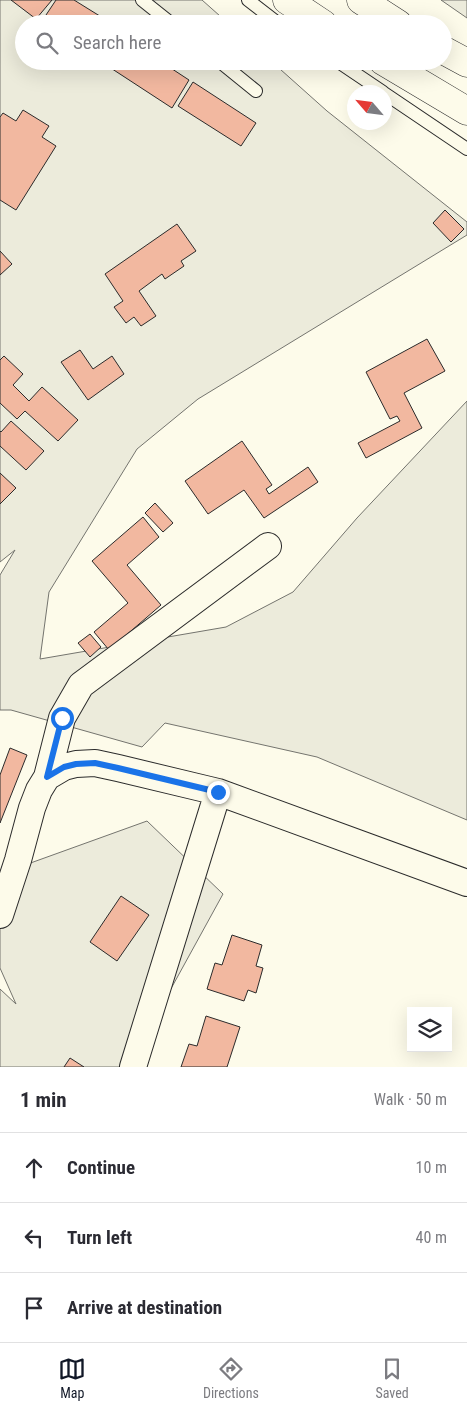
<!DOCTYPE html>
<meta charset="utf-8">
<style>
:root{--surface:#fff;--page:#f7f7f7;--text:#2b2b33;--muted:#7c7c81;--line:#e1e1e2;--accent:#111827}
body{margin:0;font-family:"Roboto Condensed",sans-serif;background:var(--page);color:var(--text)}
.controls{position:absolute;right:15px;bottom:15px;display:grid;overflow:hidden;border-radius:0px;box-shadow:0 5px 20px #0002}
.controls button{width:45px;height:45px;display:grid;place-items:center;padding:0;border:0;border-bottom:1px solid var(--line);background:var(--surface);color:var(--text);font:25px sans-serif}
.compass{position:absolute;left:347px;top:85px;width:45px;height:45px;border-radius:50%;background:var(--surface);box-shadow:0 5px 20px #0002;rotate:298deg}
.stop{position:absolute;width:15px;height:15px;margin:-11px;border:4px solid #1a73e8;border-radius:50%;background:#fff}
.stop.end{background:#1a73e8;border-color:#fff;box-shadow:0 1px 5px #0008}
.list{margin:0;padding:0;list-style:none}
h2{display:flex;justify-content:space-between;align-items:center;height:65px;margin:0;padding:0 20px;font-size:21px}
h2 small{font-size:16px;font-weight:400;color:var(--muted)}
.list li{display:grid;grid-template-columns:32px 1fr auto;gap:15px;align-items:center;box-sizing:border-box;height:70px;padding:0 20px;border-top:1px solid var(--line)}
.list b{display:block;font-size:19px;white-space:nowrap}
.list em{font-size:16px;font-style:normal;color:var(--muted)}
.icon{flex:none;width:28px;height:28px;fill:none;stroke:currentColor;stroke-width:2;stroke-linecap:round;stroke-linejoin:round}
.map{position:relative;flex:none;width:467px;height:1067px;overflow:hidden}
.search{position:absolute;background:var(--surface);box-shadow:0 5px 20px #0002;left:15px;right:15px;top:15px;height:55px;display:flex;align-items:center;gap:12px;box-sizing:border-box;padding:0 18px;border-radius:28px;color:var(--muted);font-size:19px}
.sheet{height:275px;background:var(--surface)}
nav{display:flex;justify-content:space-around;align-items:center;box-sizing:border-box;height:70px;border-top:1px solid var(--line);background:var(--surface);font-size:14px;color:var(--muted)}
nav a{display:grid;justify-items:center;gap:2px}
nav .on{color:var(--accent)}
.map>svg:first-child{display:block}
</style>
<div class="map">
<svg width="467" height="1067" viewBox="0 0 467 1067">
<rect width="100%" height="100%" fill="#fdfbea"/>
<!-- green -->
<path fill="#ecebdb" stroke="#74746e" d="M 0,0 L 202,0 L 229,24 L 24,24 L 24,61 L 271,61 L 327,111 L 467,222 L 467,235 L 198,399 L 137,449 L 49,592 L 40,659 L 226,627 L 293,592 L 357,518 L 467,401 L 467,820 L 317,757 L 165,723 L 142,747 L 11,710 L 0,710 L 0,575 L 15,550 L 0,562 Z
M 441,0 L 467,0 L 467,18 Z
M 147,821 L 223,894 L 128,1067 L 0,1067 L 0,989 L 16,1004 L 0,968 L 0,874 Z"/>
<!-- building -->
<path fill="#f2b8a0" stroke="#2b2b2b" d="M 11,0 L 52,0 L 36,19 Z
M 56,0 L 74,0 L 103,18 L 100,24 L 54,24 L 44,18 Z
M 100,61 L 160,61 L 189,80 L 172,108 Z
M 193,82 L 256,123 L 241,146 L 178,106 Z
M 23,110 L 49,126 L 42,137 L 56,146 L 16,210 L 0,200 L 0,117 L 3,113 L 16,121 Z
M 445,210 L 464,229 L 451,242 L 433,223 Z
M 177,224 L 196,251 L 181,261 L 184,266 L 165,279 L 162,274 L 139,291 L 156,316 L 141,326 L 134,317 L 126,323 L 114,307 L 123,301 L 105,274 Z
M 0,251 L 12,264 L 0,275 Z
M 427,339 L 445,371 L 404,393 L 422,428 L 366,458 L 358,443 L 400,421 L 397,416 L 390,419 L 366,372 Z
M 80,350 L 93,369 L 112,356 L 124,374 L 88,400 L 61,362 Z
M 4,356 L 23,374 L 13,385 L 29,401 L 42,387 L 78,420 L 58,441 L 25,411 L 17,419 L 0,403 L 0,360 Z
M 11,421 L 44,451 L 26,470 L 0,446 L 0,431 L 1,432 Z
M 242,441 L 272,485 L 266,489 L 269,494 L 308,467 L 318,482 L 264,518 L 244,490 L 208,514 L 185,481 Z
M 0,473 L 16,488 L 0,504 Z
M 155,503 L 173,523 L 163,532 L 145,513 Z
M 143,517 L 159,537 L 127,565 L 161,605 L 109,650 L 94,632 L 128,603 L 92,561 Z
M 90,634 L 101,647 L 90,657 L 78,643 Z
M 10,748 L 27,755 L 0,823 L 0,775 Z
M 121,896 L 149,915 L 117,961 L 90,942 Z
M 232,935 L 262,945 L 256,966 L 263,968 L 256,993 L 248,990 L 244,1001 L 207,989 L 215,963 L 222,965 Z
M 206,1016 L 240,1027 L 227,1067 L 181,1067 L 189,1044 L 197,1046 Z
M 70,1058 L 84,1067 L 64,1067 Z"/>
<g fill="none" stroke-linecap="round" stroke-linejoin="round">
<!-- lane casing -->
<g stroke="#2b2b2b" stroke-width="14">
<path id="lane" d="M 142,0 L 172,24
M 248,0 L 279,24
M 219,61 L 256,91
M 337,61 L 383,92
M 384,93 L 467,149"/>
</g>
<!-- street casing -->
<g stroke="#2b2b2b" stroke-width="28">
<path id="street" d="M 47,777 L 62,718 L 81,685 L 268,546
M 0,915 L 18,860 L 32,808 L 39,790 L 47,777 L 64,767 L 76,764 L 95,763 L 118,768 L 218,792 L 467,883
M 133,1067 L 218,792"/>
</g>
<!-- secondary casing -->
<g stroke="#2b2b2b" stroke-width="29">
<path id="secondary" d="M 287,0 L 323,24
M 361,0 L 398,24
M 443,50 L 467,63
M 383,61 L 467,111"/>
</g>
<!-- lane -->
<use href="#lane" stroke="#fdfbea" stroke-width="12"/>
<!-- street -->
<use href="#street" stroke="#fdfbea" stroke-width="26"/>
<!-- secondary -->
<use href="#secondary" stroke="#fdfbea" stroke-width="28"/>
</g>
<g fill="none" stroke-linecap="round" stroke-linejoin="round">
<!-- route -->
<path stroke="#1a73e8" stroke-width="6" d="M 62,718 L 47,777 L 64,767 L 76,764 L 95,763 L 118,768 L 218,792"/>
</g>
</svg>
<div class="controls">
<button><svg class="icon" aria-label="layers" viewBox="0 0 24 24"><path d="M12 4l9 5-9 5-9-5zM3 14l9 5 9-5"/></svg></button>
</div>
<svg class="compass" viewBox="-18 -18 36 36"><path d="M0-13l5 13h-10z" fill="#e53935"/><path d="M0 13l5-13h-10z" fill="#7c7c81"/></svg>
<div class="stop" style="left:62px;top:718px"></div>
<div class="stop end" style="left:218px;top:792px"></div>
<div class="search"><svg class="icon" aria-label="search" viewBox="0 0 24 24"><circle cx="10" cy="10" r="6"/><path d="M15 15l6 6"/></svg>Search here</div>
</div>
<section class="sheet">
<h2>1 min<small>Walk · 50 m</small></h2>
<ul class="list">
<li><svg class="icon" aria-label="ahead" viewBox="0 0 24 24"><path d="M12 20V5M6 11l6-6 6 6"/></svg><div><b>Continue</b></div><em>10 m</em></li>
<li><svg class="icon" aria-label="left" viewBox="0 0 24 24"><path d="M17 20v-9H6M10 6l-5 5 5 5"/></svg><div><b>Turn left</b></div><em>40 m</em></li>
<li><svg class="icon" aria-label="arrive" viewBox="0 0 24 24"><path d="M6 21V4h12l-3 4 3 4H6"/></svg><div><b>Arrive at destination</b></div></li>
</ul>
</section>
<nav>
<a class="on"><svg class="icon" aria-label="map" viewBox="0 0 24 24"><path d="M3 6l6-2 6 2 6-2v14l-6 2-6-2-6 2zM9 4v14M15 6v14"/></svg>Map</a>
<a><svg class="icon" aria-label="directions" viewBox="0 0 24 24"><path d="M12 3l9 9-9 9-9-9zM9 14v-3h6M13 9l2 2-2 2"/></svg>Directions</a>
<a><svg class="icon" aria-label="saved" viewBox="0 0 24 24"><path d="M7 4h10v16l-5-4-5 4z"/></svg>Saved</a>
</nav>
